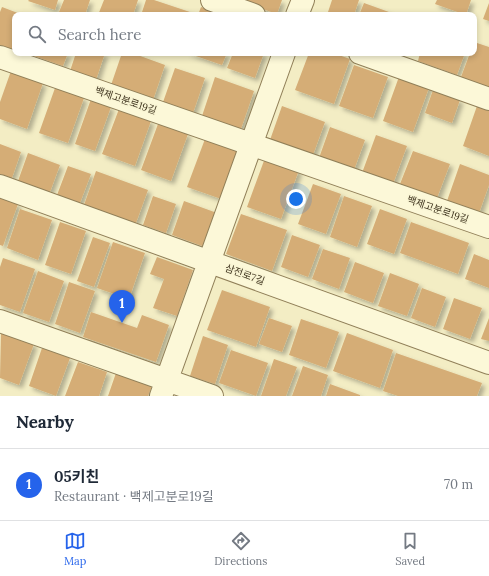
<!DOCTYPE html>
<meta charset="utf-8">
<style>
:root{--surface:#fff;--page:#f2f2f3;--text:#1f2937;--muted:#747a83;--line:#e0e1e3;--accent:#2563eb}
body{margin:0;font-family:Lora,"Noto Sans KR",serif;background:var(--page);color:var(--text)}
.you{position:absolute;left:296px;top:199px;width:14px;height:14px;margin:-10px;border:3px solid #fff;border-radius:50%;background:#1a73e8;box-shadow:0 0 0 6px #1a73e833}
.badge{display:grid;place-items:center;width:26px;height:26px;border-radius:50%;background:var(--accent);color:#fff;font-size:13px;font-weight:700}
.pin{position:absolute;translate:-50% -33px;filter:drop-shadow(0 1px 2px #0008)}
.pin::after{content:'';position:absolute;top:21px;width:14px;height:12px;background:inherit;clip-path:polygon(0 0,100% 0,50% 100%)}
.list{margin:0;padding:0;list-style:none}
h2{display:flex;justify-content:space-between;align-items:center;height:52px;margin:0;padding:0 16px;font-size:17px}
h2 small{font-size:13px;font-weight:400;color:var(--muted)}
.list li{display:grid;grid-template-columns:26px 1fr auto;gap:12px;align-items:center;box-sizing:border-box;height:72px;padding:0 16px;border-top:1px solid var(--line)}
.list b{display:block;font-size:15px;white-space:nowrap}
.list p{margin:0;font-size:13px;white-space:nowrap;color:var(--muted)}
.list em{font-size:13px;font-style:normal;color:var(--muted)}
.icon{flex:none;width:22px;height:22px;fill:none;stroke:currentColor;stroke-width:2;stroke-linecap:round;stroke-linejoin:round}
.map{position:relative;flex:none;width:489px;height:396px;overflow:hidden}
.search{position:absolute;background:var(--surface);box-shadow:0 2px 6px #0003;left:12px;right:12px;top:12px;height:44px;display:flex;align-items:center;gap:10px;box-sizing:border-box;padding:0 14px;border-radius:8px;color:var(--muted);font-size:15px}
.sheet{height:124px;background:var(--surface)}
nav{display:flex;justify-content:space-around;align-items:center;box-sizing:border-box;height:56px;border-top:1px solid var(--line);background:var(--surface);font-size:11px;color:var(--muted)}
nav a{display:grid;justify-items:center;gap:2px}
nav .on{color:var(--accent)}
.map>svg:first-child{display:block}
</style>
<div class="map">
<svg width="489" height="396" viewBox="0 0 489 396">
<defs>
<filter id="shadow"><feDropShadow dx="3.5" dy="3.5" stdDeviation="2" flood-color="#0004"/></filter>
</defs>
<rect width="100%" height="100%" fill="#f3edc4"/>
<!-- building -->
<path fill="#d5ad76" filter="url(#shadow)" d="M 29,0 L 58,0 L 55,10 L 28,1 Z
M 64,0 L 90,0 L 85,15 L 68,15 L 59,12 Z
M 104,0 L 138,0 L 133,15 L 98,15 Z
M 146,0 L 154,0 L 193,13 L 192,15 L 141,15 Z
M 244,0 L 282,0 L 277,14 L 243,2 Z
M 332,0 L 359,0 L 354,15 L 327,15 Z
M 437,0 L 471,0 L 466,15 L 435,4 Z
M 364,3 L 389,12 L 388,15 L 359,15 Z
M 489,3 L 489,21 L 483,19 Z
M 2,7 L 23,15 L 15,15 L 15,50 L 0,45 L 0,12 Z
M 201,7 L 223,15 L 198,15 Z
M 474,42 L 489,47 L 489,87 L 461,77 L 470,53 L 474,53 Z
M 35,53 L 68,53 L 63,66 L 34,56 Z
M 76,53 L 105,53 L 96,80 L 70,71 Z
M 122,53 L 132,53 L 165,65 L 152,103 L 110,88 Z
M 187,53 L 227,53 L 222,65 Z
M 233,53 L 264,53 L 255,78 L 227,68 Z
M 309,53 L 333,53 L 350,59 L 334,104 L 295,90 Z
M 420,53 L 465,53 L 457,75 L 418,61 Z
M 354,65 L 388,77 L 373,118 L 339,106 Z
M 175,68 L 205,78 L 192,116 L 162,105 Z
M 11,71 L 43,83 L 27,129 L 0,119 L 0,102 Z
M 400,74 L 430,85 L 413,132 L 383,121 Z
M 215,77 L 254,91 L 241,129 L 202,116 Z
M 55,88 L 84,98 L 68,143 L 39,133 Z
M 433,90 L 460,100 L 452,123 L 425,113 Z
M 91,99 L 111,107 L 95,151 L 75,144 Z
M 282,106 L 325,122 L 313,155 L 270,140 Z
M 477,106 L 489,110 L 489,156 L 463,146 Z
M 119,109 L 151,121 L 135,166 L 102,154 Z
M 158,124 L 188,134 L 171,181 L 141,170 Z
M 330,127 L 365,140 L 354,170 L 319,158 Z
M 376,135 L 407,146 L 393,184 L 362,173 Z
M 205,139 L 241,153 L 224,200 L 187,187 Z
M 0,144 L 21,152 L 12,178 L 0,174 Z
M 413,151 L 450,164 L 437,198 L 400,184 Z
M 28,153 L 60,165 L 50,192 L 18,181 Z
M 265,158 L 299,170 L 281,219 L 247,207 Z
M 460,164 L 489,175 L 489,185 L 479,213 L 447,201 Z
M 68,166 L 91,174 L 80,203 L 57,195 Z
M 96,171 L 148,190 L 136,223 L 84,205 Z
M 313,184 L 341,194 L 326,234 L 298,224 Z
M 153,196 L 176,204 L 166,233 L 143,225 Z
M 344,196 L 372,206 L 357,247 L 330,237 Z
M 0,197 L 18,204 L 3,246 L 0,245 Z
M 184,201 L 217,213 L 205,247 L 172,235 Z
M 20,209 L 52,220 L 38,260 L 7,248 Z
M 380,209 L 407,219 L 394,254 L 367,244 Z
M 241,214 L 287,230 L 272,271 L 226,254 Z
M 60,222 L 86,231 L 71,274 L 45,265 Z
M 411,222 L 469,243 L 458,274 L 400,253 Z
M 292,235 L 320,245 L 308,277 L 281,267 Z
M 93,237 L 110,243 L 94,287 L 77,281 Z
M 113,242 L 145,253 L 129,299 L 97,288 Z
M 323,249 L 350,258 L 339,289 L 312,279 Z
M 474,254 L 489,260 L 489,288 L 465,279 Z
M 157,257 L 193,270 L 177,316 L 153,308 L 164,279 L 150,274 Z
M 3,258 L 35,269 L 20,312 L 0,305 L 0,267 Z
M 355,262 L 384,273 L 373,303 L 344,292 Z
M 38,271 L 64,281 L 49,322 L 23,313 Z
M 390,273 L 419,284 L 407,316 L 378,306 Z
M 69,282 L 95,291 L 80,333 L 55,324 Z
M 422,288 L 446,297 L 435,327 L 411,318 Z
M 222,290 L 270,307 L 256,347 L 207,330 Z
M 454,298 L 482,308 L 470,339 L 443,329 Z
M 91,312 L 137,328 L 142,315 L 169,325 L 156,362 L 83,337 Z
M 269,318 L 292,326 L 282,352 L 259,344 Z
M 489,318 L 489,341 L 481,339 Z
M 301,319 L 339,332 L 326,368 L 289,355 Z
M 1,332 L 34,344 L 19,385 L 0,378 Z
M 347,333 L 393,350 L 380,388 L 333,371 Z
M 203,336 L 228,345 L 215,384 L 190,376 Z
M 42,348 L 70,358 L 56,396 L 29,386 Z
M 231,350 L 268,363 L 256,396 L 219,383 Z
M 396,353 L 482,383 L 477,396 L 398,396 L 383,391 Z
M 274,359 L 297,367 L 286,396 L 261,396 Z
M 78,362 L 107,372 L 99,396 L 65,396 Z
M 303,366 L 328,375 L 321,396 L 292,396 Z
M 116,373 L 152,386 L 148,396 L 108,396 Z
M 330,384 L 360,395 L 360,396 L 326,396 Z"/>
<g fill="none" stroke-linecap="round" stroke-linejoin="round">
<!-- minor casing -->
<g stroke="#907f58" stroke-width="24">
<path id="minor" d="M 212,0 L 254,15
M 297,15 L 303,0
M 360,53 L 489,99
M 0,57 L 489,227
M 0,186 L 489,363
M 0,321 L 212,396
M 161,396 L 284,53"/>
</g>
<!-- minor -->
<use href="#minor" stroke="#fcf8d8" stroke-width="22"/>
</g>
<g text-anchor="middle" stroke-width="3" stroke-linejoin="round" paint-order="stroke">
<!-- street labels -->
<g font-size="10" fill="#3e331d" stroke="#f9f5d4">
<text transform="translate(126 100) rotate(19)" y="4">백제고분로19길</text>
<text transform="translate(438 209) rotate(19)" y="4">백제고분로19길</text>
<text transform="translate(245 274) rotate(20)" y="4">삼전로7길</text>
</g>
</g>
</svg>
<div class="you"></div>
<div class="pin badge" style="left:122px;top:323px">1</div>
<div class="search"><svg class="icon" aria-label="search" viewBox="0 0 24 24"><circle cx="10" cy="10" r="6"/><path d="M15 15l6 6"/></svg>Search here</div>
</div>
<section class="sheet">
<h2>Nearby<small></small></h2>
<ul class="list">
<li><span class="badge">1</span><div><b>05키친</b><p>Restaurant · 백제고분로19길</p></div><em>70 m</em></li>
</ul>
</section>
<nav>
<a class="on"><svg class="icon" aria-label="map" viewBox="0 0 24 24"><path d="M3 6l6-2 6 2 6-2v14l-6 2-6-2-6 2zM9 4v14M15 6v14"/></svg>Map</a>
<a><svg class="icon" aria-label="directions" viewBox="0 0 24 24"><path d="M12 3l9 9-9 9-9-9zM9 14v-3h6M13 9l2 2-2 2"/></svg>Directions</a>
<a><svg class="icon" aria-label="saved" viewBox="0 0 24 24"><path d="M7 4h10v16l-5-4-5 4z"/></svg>Saved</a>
</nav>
